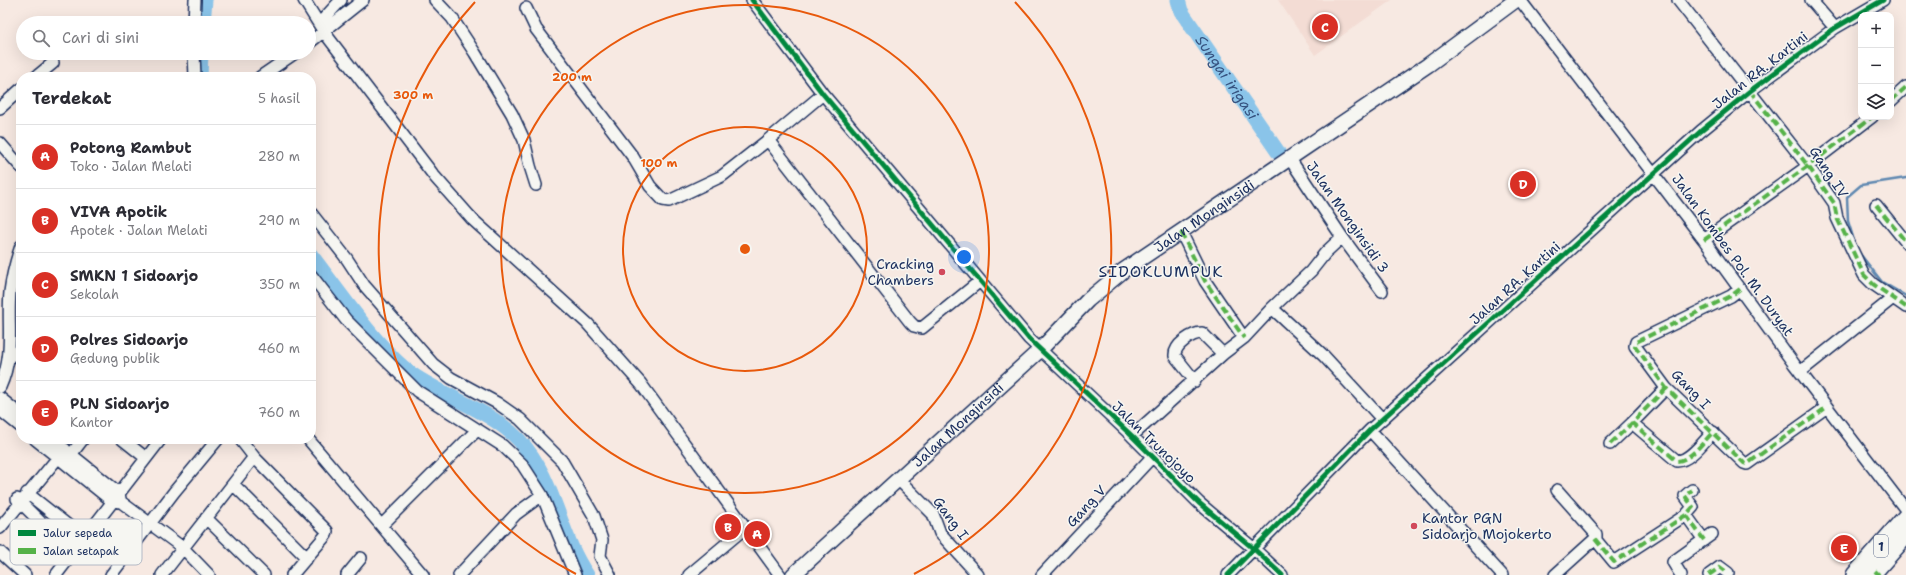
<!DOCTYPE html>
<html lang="id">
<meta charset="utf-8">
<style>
:root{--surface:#fff;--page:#f2f2f3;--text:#2b2b33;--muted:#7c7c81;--line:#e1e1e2;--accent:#d93025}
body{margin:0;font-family:"Shantell Sans",sans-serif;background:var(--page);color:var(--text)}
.controls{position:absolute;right:12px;top:12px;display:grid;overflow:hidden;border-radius:8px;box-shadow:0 4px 16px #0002}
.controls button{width:36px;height:36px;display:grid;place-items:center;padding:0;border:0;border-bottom:1px solid var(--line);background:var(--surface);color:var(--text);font:20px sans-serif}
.you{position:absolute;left:964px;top:257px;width:14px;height:14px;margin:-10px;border:3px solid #fff;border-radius:50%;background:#1a73e8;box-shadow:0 0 0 6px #1a73e833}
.badge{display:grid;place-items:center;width:26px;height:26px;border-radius:50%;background:var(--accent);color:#fff;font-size:13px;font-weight:700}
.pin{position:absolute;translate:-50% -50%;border:2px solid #fff;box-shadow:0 1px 4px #0006}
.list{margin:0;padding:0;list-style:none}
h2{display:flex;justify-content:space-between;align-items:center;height:52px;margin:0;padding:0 16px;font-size:17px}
h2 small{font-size:13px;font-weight:400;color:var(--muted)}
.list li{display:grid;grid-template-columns:26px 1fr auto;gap:12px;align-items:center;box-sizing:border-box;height:64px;padding:0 16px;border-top:1px solid var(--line)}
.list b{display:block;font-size:15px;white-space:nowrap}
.list p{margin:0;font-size:13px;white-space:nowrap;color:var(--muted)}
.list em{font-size:13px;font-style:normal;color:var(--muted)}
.icon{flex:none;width:22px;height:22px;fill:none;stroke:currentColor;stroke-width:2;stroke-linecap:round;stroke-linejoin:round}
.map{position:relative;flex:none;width:1906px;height:575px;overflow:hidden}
.search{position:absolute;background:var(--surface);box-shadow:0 4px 16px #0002;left:16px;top:16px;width:300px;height:44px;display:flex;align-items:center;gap:10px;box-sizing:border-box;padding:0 14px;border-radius:22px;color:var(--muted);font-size:15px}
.panel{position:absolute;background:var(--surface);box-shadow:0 4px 16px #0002;left:16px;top:72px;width:300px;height:372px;border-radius:16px}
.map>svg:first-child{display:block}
</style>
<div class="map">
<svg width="1906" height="575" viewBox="0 0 1906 575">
<rect width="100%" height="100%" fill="#f7e9e2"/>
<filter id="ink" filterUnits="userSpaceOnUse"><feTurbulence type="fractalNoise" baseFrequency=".025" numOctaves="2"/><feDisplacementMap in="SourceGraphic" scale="8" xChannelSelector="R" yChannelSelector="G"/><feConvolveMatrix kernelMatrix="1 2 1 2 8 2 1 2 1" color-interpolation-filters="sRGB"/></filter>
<g filter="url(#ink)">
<!-- built -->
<path fill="#f3dcd4" d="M 1278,0 L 1392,0 L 1315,55 Z"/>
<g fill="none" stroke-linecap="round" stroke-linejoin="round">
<!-- stream -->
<path stroke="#5e88b1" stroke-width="2.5" d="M 1906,178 L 1861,185 L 1847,197 L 1848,221 L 1857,250 L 1882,282 L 1906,296"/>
<!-- river -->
<g stroke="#8ac4e9" stroke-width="15">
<path id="s1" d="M 1178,0 L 1181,11 L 1278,152"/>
<path d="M 203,23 L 205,0"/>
<path d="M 200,77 L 201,53"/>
<path d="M 311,255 C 339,291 377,349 413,375 C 447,398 490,410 519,440 C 555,478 558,533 587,575"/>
</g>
<!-- minor casing -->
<g stroke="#1b2f5e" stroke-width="14">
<path id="minor" d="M 304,0 L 324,32 L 435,177 L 472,219 L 587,323 L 641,384 L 780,575
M 435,0 L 452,18 L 475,53 L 512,114 L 524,140 L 530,166 L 536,185
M 752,0 L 823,94 L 1029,339 L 1132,436 L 1199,503 L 1253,548 L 1282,575
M 1520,0 L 1704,240 L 1794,364 L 1906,510
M 1678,0 L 1808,166 L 1834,203 L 1837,218 L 1864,275 L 1873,284 L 1906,307
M 1811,0 L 1835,28
M 526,8 L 536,29 L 633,157 L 650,186 L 663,200 L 669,201 L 722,176 L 768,140
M 194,23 L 195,0
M 319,24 L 341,0
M 309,43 L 363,0
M 194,53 L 195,77
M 36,77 L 53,63
M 260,77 L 295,53
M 823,94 L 768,140 L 910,322 L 914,326 L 922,328 L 980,281
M 1891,101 L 1906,87
M 0,108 L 21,89
M 0,143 L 21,167
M 1290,159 L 1342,237 L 1382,291
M 1876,205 L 1906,242
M 311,213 L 347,259 L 364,285 L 433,364 L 451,378 L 497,403 L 520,419 L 562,461 L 594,516 L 602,540 L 600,556 L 610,575
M 1181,232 L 1205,281 L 1244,338
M 1704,240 L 1808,166 L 1872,117
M 311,275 L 346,320 L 417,391 L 503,446 L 522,464 L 542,495 L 575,575
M 1740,289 L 1731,296 L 1636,342 L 1635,346 L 1666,388 L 1744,463 L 1747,464 L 1827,407
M 1272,308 L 1324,356 L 1382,419
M 9,350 L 21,359
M 1800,372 L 1893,298
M 1195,381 L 1175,356 C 1174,345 1192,333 1202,333 L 1223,354
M 0,387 C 15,353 7,326 10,292 C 12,276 16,261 21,246
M 1666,388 L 1632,423 L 1677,461 C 1690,461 1704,441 1713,432
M 0,398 L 21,415
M 0,410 L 21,427
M 1370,430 L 1502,575
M 1132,436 L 1223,354 L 1244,338 L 1272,308 L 1311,271 L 1326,252 L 1342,237
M 35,439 L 112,501 L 121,502 L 183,548 L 209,575
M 52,439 L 119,493 L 120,499
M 122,439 L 146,458
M 240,439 L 254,457 L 327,531 L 326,535 L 292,575
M 308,439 L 423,575
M 1610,444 L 1632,423
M 67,460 L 83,439
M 898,479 L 933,514 L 940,533 L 978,575
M 233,484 L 307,558
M 27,493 L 84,538
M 17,499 L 73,554
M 1686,515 L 1704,540
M 206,518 L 264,575
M 382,525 L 477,430
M 0,528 L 65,449
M 1595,539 L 1614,562 L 1686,515 L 1693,507 L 1685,496 L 1692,490
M 0,552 L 25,575
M 56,575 L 161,439
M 111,575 L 174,492 L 218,439
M 162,575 L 254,457
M 347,575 L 361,558
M 459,575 L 516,514 L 542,495
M 689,575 L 745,528
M 1042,575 L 1152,457
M 1228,575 L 1370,430 L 1701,131 L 1750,91 L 1835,28 L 1883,0
M 1555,575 L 1596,538 L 1596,534 L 1557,490
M 1681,575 L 1673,562 L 1712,534
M 1709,575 L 1720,567 L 1728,573"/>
</g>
<!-- major casing -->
<g stroke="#1b2f5e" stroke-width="17">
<g id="major">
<path id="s2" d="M 793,575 L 1040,350 L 1088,300 L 1124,270 L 1428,65 L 1516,0"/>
</g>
</g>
<!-- highway casing -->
<g stroke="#1b2f5e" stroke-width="20">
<path id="highway" d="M 1855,575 L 1906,517
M 1871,575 L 1906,535"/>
</g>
<!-- minor -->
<use href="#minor" stroke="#f6f6f2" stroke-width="11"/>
<!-- major -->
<use href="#major" stroke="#f6f6f2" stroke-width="14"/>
<!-- highway -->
<use href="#highway" stroke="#f6f6f2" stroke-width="17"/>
<!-- quiet -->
<path stroke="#55b248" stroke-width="4" stroke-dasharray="8 4" stroke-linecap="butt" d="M 1750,91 L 1808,166 L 1834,203 L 1837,218 L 1864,275 L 1873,284 L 1906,307
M 1891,101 L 1906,87
M 1876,205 L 1906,242
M 1181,232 L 1205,281 L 1244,338
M 1704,240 L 1808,166 L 1872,117
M 1740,289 L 1731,296 L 1636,342 L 1635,346 L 1666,388 L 1744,463 L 1747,464 L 1827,407
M 1666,388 L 1632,423 L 1677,461 C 1690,461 1704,441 1713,432
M 1610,444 L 1632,423
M 1686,515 L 1704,540
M 1595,539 L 1614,562 L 1686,515 L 1693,507 L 1685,496 L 1692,490
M 1875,571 L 1879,575
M 1709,575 L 1720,567 L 1728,573"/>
<!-- cycleway casing -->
<g stroke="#f6f6f2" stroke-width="8">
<path id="cycleway" d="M 752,0 L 823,94 L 1029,339 L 1132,436 L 1199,503 L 1253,548 L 1282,575
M 1228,575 L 1370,430 L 1701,131 L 1750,91 L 1835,28 L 1883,0"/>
</g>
<!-- cycleway -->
<use href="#cycleway" stroke="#00873e" stroke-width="5"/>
</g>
</g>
<!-- distance rings -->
<g fill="none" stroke="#e8590c" stroke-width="2">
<circle cx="745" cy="249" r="122"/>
<circle cx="745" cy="249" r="244"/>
<path d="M576 574A366 366 0 0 1 475 2M1015 2A366 366 0 0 1 914 574"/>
</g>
<!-- markers -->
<g fill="#d1495b" stroke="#f6f6f2" stroke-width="1.5">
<circle cx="942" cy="272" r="4"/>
<circle cx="1414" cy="526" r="4"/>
</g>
<g text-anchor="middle" stroke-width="3" stroke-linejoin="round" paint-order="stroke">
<!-- shield labels -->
<rect fill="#f6f6f2" stroke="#5d6b8a" stroke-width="1" x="1874" y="535" width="14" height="22" rx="3"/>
<g font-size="13" font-weight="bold" fill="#1b2f5e">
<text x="1881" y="551">1</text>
</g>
<!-- street labels -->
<g font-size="14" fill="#1b2f5e" stroke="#f6f6f2">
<text transform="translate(1760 70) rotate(-38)" y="5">Jalan RA. Kartini</text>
<text transform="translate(1829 172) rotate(57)" y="5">Gang IV</text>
<text dy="5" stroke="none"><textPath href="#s2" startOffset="547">Jalan Monginsidi</textPath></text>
<text transform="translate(1348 217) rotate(55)" y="5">Jalan Monginsidi 3</text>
<text transform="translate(1733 255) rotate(54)" y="5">Jalan Kombes Pol. M. Duryat</text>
<text transform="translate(1515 283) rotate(-42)" y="5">Jalan RA. Kartini</text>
<text transform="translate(1691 389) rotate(46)" y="5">Gang I</text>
<text dy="5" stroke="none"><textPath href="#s2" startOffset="223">Jalan Monginsidi</textPath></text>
<text transform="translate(1154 442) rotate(44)" y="5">Jalan Trunojoyo</text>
<text transform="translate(1086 506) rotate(-47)" y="5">Gang V</text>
<text transform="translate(951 518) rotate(54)" y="5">Gang I</text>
</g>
<!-- poi labels -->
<g font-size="14" fill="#1b2f5e" stroke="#f6f6f2" text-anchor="end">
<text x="934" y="269">Cracking<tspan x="934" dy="16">Chambers</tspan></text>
<text x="1422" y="523" text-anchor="start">Kantor PGN<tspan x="1422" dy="16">Sidoarjo Mojokerto</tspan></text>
</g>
<!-- water labels -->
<g font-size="15" font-style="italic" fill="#375481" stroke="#f6f6f2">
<text dy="5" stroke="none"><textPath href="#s1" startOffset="92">Sungai irigasi</textPath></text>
</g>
<!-- quarter labels -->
<g font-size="16" letter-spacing="1" fill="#1b2f5e" stroke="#f6f6f2">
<text x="1161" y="277">SIDOKLUMPUK</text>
</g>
</g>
<!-- legend -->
<rect x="10" y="519" width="132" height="46" rx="6" fill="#f6f6f2" stroke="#b4bac6" stroke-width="1"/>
<rect x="18" y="530" width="18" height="6" fill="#00873e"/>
<rect x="18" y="548" width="18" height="6" fill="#55b248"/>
<g font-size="11" fill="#1b2f5e">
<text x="43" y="537">Jalur sepeda</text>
<text x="43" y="555">Jalan setapak</text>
</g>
<circle cx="745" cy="249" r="6" fill="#e8590c" stroke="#f6f6f2" stroke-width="2"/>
<g font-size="12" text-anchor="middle" font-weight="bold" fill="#e8590c" stroke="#f6f6f2" stroke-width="3" stroke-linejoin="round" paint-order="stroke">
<text x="572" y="81">200 m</text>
<text x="413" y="99">300 m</text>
<text x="659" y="167">100 m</text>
</g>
</svg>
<div class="controls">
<button>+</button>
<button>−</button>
<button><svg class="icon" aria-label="layers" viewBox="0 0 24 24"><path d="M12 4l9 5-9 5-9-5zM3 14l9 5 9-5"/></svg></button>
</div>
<div class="you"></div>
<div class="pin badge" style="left:757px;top:534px">A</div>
<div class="pin badge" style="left:728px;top:527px">B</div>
<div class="pin badge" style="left:1325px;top:27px">C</div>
<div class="pin badge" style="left:1523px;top:184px">D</div>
<div class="pin badge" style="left:1844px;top:548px">E</div>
<div class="search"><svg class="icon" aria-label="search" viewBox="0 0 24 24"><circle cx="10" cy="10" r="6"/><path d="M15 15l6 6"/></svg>Cari di sini</div>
<section class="panel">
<h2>Terdekat<small>5 hasil</small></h2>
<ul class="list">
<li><span class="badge">A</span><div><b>Potong Rambut</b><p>Toko · Jalan Melati</p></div><em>280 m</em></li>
<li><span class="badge">B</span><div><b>VIVA Apotik</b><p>Apotek · Jalan Melati</p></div><em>290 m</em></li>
<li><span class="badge">C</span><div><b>SMKN 1 Sidoarjo</b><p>Sekolah</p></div><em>350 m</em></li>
<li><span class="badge">D</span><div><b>Polres Sidoarjo</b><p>Gedung publik</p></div><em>460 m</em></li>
<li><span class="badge">E</span><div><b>PLN Sidoarjo</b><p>Kantor</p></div><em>760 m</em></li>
</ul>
</section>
</div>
